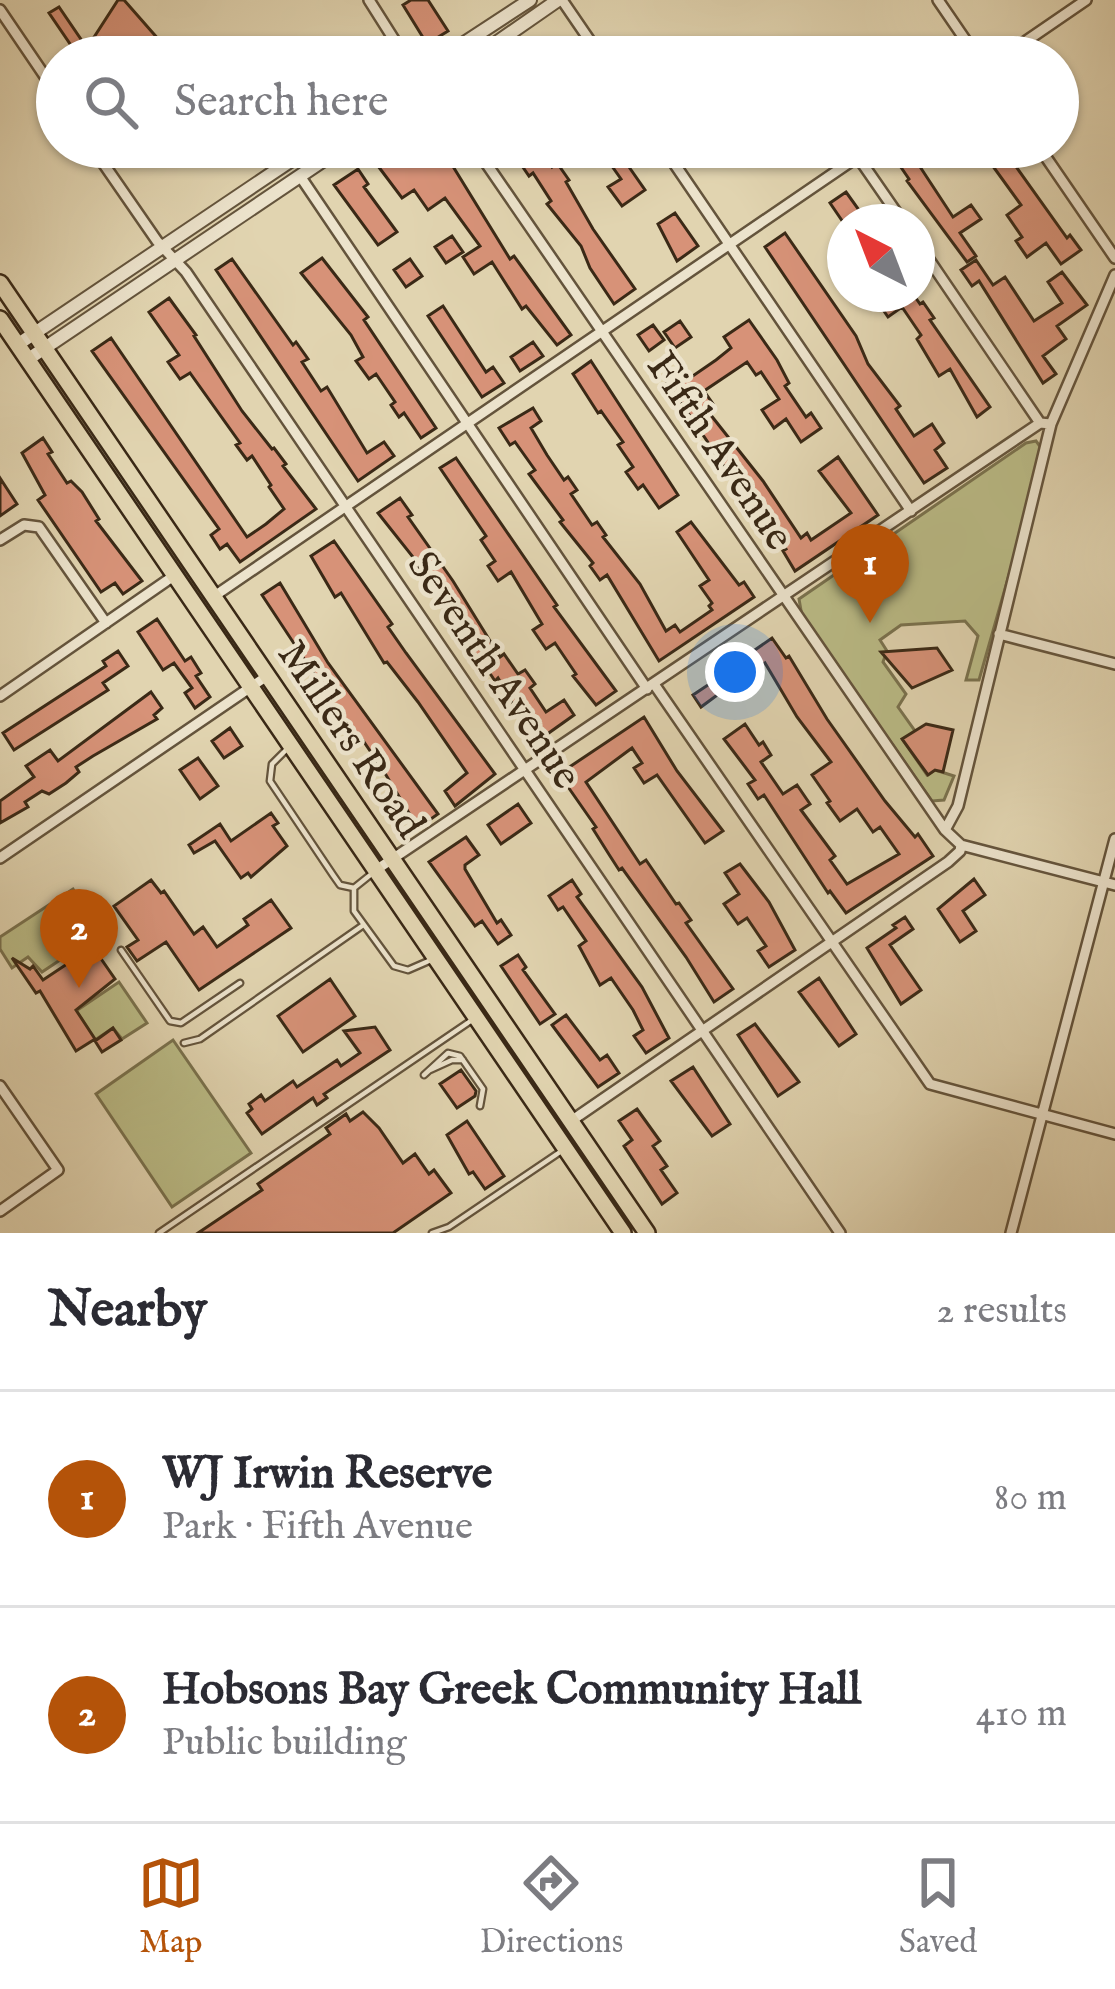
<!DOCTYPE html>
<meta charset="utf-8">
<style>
:root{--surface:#fff;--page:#f7f7f7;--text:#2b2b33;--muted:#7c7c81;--line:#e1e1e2;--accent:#b45309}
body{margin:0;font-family:"IM FELL English",serif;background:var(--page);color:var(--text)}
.compass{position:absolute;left:827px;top:204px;width:108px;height:108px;border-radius:50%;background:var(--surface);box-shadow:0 3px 9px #0004;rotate:318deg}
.you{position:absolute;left:735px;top:672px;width:42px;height:42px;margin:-30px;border:9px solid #fff;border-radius:50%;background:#1a73e8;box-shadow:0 0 0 18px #1a73e833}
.badge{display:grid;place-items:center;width:78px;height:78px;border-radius:50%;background:var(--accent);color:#fff;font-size:39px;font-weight:700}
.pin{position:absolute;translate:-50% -99px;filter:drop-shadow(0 3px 6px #0008)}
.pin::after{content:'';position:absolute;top:63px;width:42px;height:36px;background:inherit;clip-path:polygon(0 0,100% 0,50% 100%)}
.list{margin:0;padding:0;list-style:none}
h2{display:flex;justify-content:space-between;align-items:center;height:156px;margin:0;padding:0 48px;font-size:51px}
h2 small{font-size:39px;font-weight:400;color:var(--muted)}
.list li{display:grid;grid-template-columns:78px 1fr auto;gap:36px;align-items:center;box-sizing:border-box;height:216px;padding:0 48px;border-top:3px solid var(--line)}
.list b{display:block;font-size:45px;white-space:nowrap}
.list p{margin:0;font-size:39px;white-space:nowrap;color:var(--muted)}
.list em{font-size:39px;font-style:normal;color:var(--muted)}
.icon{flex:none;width:66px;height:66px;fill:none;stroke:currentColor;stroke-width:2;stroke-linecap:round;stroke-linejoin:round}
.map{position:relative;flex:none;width:1115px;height:1233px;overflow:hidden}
.search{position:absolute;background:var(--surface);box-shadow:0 3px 9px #0004;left:36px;right:36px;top:36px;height:132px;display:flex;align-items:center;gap:30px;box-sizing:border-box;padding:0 42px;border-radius:66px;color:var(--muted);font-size:45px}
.sheet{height:588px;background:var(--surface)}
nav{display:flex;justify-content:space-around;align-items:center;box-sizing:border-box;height:168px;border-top:3px solid var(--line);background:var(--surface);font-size:33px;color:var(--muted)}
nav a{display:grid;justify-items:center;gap:6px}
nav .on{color:var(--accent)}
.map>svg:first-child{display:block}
</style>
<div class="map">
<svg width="1115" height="1233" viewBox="0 0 1115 1233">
<rect width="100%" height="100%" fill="#e1d4b0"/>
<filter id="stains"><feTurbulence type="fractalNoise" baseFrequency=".00167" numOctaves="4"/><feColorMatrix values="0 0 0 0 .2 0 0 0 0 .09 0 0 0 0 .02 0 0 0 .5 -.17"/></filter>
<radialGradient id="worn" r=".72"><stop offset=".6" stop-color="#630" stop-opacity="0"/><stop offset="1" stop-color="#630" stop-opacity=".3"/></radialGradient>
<!-- green -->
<path fill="#babb86" stroke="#7a724e" stroke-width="3" d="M 1036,441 L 1042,449 L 1038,473 L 979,680 L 966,680 L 978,636 L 965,621 L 901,625 L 880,640 L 887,651 L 883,662 L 906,694 L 898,707 L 915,731 L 903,740 L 927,775 L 935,770 L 954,776 L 944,800 L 932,801 L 802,616 L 799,599 L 1026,443 Z
M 73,889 L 102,932 L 42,972 L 28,957 L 12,968 L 0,949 L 0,937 Z
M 119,982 L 147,1023 L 122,1039 L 113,1028 L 95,1040 L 76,1011 Z
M 173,1040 L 251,1153 L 172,1207 L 96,1094 Z"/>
<!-- building -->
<path fill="#d79278" stroke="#3a2916" stroke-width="3" d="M 118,0 L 124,0 L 174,57 L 113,57 L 104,44 L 79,57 L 49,13 L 59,7 L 87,48 Z
M 411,0 L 428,0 L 448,31 L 427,44 L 403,5 Z
M 552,39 L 561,52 L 554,57 L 539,57 L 534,51 Z
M 388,147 L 441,147 L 510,259 L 514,256 L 571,335 L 557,345 L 526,306 L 522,309 L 492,262 L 474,274 L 463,257 L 480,246 L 445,198 L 428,210 L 414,190 L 402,198 L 372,158 Z
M 538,147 L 552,167 L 557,163 L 569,180 L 566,182 L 593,229 L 635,289 L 614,304 L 590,268 L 581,246 L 547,204 L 551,201 L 533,173 L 529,176 L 518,160 Z
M 624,147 L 628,147 L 638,161 L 629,167 L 645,190 L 622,206 L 608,187 L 621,179 L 607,159 Z
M 979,147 L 1002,147 L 1067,238 L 1070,235 L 1081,250 L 1061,264 L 1046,243 L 1027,257 L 1016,241 L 1022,237 L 1007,215 L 1021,205 Z
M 909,150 L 953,217 L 971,205 L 981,219 L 960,233 L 976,256 L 967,262 L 907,181 L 909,179 L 896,160 Z
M 358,169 L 368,184 L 364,187 L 397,232 L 378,245 L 334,185 Z
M 846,192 L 859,210 L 867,222 L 843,222 L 830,203 Z
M 675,213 L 698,246 L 677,261 L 658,224 Z
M 785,233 L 856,336 L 868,364 L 900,406 L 896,409 L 914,436 L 932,424 L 944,443 L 935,450 L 947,468 L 924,483 L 765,247 Z
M 452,236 L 463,252 L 446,263 L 435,247 Z
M 322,258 L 368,317 L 364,320 L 436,428 L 421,438 L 404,413 L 399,417 L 391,405 L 395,402 L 376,374 L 369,379 L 356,361 L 363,357 L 351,335 L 301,273 Z
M 232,259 L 293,345 L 296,342 L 308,359 L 302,362 L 321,391 L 327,387 L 367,453 L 384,442 L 394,456 L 358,481 L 216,270 Z
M 410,259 L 422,276 L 406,287 L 394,270 Z
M 976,260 L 993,285 L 1005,277 L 1034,321 L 1062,303 L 1048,282 L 1062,272 L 1087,305 L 1057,326 L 1066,339 L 1043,356 L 1056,374 L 1043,383 L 979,281 L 972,286 L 961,270 Z
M 887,294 L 913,294 L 920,304 L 923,302 L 934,318 L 930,320 L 990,407 L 977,417 L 950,369 L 939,376 L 917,339 L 921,335 L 902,307 L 888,317 L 877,301 Z
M 169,298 L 196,335 L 194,336 L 242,411 L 272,449 L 274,448 L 286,464 L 283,466 L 316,509 L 240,562 L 227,544 L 220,549 L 211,535 L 219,529 L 92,351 L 111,338 L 247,537 L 266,524 L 284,509 L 269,487 L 271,485 L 252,456 L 247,460 L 236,445 L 240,443 L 190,373 L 180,379 L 168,362 L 179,355 L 149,312 Z
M 443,306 L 486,372 L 493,367 L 504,383 L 482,397 L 428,316 Z
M 749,320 L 777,360 L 789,383 L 785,386 L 806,417 L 811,413 L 821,428 L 801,442 L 786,419 L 774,428 L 762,410 L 779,399 L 761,372 L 756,375 L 747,362 L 704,391 L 713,404 L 706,409 L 763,481 L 801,538 L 807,533 L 811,540 L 851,513 L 819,471 L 838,457 L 878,515 L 795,571 L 783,551 L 786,549 L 768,523 L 764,525 L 665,379 L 680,369 L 687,380 L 716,360 L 731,348 L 724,337 Z
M 680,321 L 691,337 L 675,348 L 664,332 Z
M 653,325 L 664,340 L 649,351 L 638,335 Z
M 533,342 L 543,356 L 520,371 L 511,357 Z
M 591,361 L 678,495 L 659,508 L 643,485 L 638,489 L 626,472 L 633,467 L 618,445 L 623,442 L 601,411 L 598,413 L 573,374 Z
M 533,408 L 541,421 L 531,428 L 547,455 L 564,480 L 568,477 L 577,490 L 571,494 L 592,525 L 597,522 L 606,535 L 603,537 L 640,584 L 666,631 L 675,625 L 680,632 L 712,610 L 709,606 L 712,603 L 700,586 L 709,580 L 677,532 L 691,522 L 739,585 L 744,582 L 754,597 L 659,661 L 607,575 L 600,580 L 590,566 L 593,563 L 560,522 L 563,520 L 529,474 L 535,470 L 515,442 L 510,445 L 499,428 Z
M 43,438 L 52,452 L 48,454 L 67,483 L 71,481 L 82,492 L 99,519 L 96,521 L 142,581 L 123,594 L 115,583 L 101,592 L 38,500 L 45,495 L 22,453 Z
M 456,458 L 557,605 L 554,607 L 616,691 L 596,705 L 573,676 L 576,674 L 555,643 L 546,649 L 533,630 L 542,624 L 511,572 L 498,581 L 488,566 L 495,561 L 481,540 L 486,536 L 440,468 Z
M 0,478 L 17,504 L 0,516 Z
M 400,498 L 412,515 L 408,517 L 453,581 L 500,657 L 504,654 L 518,674 L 525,670 L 535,684 L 530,688 L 546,712 L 564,700 L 574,715 L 536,742 L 498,678 L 495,681 L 479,657 L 476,659 L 466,643 L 469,641 L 439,602 L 413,557 L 378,513 Z
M 334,541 L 392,624 L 388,627 L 406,653 L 495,774 L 455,806 L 445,791 L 467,773 L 418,702 L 387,662 L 384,663 L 341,593 L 335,597 L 311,556 Z
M 280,583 L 328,663 L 438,814 L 418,828 L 383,770 L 362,739 L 359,742 L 262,595 Z
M 157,619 L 185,661 L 191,657 L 201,673 L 196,676 L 210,697 L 195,708 L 185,693 L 192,688 L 174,663 L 163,670 L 138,632 Z
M 772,638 L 786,658 L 789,656 L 827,719 L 885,801 L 915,837 L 918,834 L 933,856 L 846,913 L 830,891 L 828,893 L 764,795 L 758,799 L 748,784 L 755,780 L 724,739 L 745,724 L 759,745 L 763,742 L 771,755 L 761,762 L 783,794 L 797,785 L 810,804 L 801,810 L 835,856 L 830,860 L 847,884 L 899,854 L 880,827 L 873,832 L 857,809 L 840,821 L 827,803 L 830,801 L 812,775 L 831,762 L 797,717 L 765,663 L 761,666 L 752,652 Z
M 937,648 L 952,670 L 912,688 L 881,652 Z
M 118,651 L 128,666 L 103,683 L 108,690 L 14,750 L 3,733 L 106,666 L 103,661 Z
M 728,663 L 739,679 L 701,707 L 693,695 L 714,681 L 710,676 Z
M 151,692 L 162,708 L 154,715 L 157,719 L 93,756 L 76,767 L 79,772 L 66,783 L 49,794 L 42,791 L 25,802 L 28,807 L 0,823 L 0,801 L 34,777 L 26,766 L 50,750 L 58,761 Z
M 644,717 L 677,771 L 723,831 L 705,843 L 657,775 L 644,783 L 634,768 L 642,763 L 632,748 L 586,782 L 640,864 L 646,860 L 676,904 L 679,903 L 691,920 L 686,923 L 733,989 L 714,1002 L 686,957 L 622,868 L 619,870 L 610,856 L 593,829 L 596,827 L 559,774 Z
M 926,724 L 953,730 L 943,772 L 935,770 L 928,775 L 902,739 Z
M 230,728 L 242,746 L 224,758 L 212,741 Z
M 198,758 L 218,786 L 200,799 L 180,770 Z
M 518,804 L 531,823 L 501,844 L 488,825 Z
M 271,813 L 278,823 L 273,826 L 287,846 L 251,877 L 248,873 L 241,878 L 215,841 L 194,853 L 189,845 L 220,824 L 231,841 Z
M 466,837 L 479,855 L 465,865 L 465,869 L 497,923 L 501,920 L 511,935 L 498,944 L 482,921 L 475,926 L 429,862 Z
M 740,864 L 769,902 L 795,950 L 769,967 L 758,951 L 766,946 L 747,918 L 738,924 L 724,904 L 739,894 L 725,873 Z
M 974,879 L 985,895 L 963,911 L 976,931 L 960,942 L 938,909 Z
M 151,880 L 161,893 L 164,891 L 194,934 L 203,927 L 217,947 L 248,925 L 244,919 L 271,900 L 291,928 L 199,990 L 166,942 L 137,961 L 127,947 L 138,940 L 114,906 Z
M 572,880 L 581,894 L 577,897 L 642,987 L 669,1038 L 646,1053 L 634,1036 L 643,1030 L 633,1010 L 611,978 L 600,985 L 579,946 L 586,941 L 563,907 L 558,910 L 549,896 Z
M 905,917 L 913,929 L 890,945 L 921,990 L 901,1004 L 867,948 L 896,928 L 893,925 Z
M 97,953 L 115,979 L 76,1010 L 95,1039 L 76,1051 L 40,991 L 36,993 L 12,958 L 30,969 L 33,966 L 43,980 L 82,954 L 86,960 Z
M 518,955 L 526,967 L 523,970 L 555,1014 L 540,1024 L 501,966 Z
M 819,978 L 856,1034 L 839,1046 L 799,992 Z
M 330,979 L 355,1016 L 303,1052 L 278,1016 Z
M 566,1015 L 600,1060 L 607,1055 L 619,1073 L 598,1087 L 552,1025 Z
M 755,1024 L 799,1082 L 778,1096 L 738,1035 Z
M 375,1027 L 390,1050 L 324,1094 L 327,1098 L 317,1105 L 313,1098 L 262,1134 L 247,1113 L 252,1109 L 249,1104 L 261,1095 L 265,1101 L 293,1081 L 297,1087 L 337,1060 L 341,1066 L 360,1053 L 344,1031 Z
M 113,1028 L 121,1040 L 102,1052 L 95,1041 Z
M 693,1067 L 730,1124 L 712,1136 L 671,1081 Z
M 461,1070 L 476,1091 L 475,1096 L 457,1108 L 440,1084 Z
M 637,1109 L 660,1141 L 653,1146 L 667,1166 L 661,1170 L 677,1193 L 662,1204 L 624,1146 L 632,1140 L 619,1121 Z
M 363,1112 L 379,1128 L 403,1163 L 415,1154 L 429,1174 L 434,1170 L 451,1193 L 393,1233 L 198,1233 L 262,1190 L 258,1184 L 330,1134 L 326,1128 L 346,1114 L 350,1121 Z
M 467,1121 L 504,1176 L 485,1189 L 473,1172 L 469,1174 L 447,1135 Z"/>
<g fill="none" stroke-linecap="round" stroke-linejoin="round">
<!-- service casing -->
<g stroke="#64543c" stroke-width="9">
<path id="service" d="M 288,748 L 272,764 L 270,781 L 333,875 L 340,885 L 354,888
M 374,872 L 354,888 L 354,911 L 394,966 L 408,970 L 431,960
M 121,950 L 170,1021 L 181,1023 L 240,983
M 184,1043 L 200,1039 L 362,926
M 430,1070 L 452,1060 L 463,1060
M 424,1075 L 448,1053 L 460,1056 L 483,1089 L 480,1106
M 159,1233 L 472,1020
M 432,1233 L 449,1227 L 563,1150"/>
</g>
<!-- minor casing -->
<g stroke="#64543c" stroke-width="14">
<path id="minor" d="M 369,0 L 405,57
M 562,0 L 601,57
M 938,0 L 977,57
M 0,10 L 57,94
M 1003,57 L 1086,0
M 92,147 L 157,241 L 186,272 L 840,1233
M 475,147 L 945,830 L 961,845 L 1115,885
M 663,147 L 911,511
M 1039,147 L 1115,258
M 858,157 L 903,222
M 300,176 L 647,689
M 917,242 L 1040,423
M 0,540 L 24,525 L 39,527 L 106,623
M 213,597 L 872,147
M 999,634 L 1115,664
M 654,684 L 930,1084 L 1115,1134
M 0,696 L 175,575
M 945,830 L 958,806 L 1051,424 L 1115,275
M 0,858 L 267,676
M 376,870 L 1040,423 L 1051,424
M 0,1086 L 58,1170 L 0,1211
M 571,1121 L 948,862 L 960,851 L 961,845
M 1011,1233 L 1115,839"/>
</g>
<!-- tertiary casing -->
<g stroke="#64543c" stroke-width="16">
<path id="tertiary" d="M 443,57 L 530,0
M 476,57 L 558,0
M 17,345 L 311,147
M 27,360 L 343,147"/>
</g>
<!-- primary casing -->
<g stroke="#3a2916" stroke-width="20">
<path id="primary" d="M 0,283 L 647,1233
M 0,319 L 623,1233"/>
</g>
<!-- service -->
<use href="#service" stroke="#ece3cc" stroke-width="4.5"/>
<!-- minor -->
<use href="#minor" stroke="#ece3cc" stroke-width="9"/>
<!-- tertiary -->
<use href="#tertiary" stroke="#ece3cc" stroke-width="12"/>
<!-- primary -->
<use href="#primary" stroke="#e1d4b0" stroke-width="15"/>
</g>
<g text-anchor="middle" stroke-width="9" stroke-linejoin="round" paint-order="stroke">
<!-- street labels -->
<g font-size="42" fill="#3a2916" stroke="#ece3cc">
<text transform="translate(722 450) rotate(56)" y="15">Fifth Avenue</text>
<text transform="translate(496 669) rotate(56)" y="15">Seventh Avenue</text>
<text transform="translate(353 738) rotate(56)" y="15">Millers Road</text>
</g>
</g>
<rect width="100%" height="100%" filter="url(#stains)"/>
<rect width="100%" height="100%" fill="url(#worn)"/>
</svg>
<svg class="compass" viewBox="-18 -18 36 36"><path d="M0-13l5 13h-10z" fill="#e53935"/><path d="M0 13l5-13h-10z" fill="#7c7c81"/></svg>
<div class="you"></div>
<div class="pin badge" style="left:870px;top:623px">1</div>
<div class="pin badge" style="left:79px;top:988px">2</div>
<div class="search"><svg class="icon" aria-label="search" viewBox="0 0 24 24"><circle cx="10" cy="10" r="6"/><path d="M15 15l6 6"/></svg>Search here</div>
</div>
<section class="sheet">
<h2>Nearby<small>2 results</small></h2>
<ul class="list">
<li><span class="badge">1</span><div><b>WJ Irwin Reserve</b><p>Park · Fifth Avenue</p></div><em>80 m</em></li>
<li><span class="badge">2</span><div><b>Hobsons Bay Greek Community Hall</b><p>Public building</p></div><em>410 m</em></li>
</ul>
</section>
<nav>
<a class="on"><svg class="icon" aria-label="map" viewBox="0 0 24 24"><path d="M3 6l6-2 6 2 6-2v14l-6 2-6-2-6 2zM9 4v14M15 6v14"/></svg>Map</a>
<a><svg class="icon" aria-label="directions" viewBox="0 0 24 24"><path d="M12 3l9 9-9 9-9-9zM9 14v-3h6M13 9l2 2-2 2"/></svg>Directions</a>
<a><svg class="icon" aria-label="saved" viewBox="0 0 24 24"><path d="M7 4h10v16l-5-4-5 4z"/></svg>Saved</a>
</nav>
